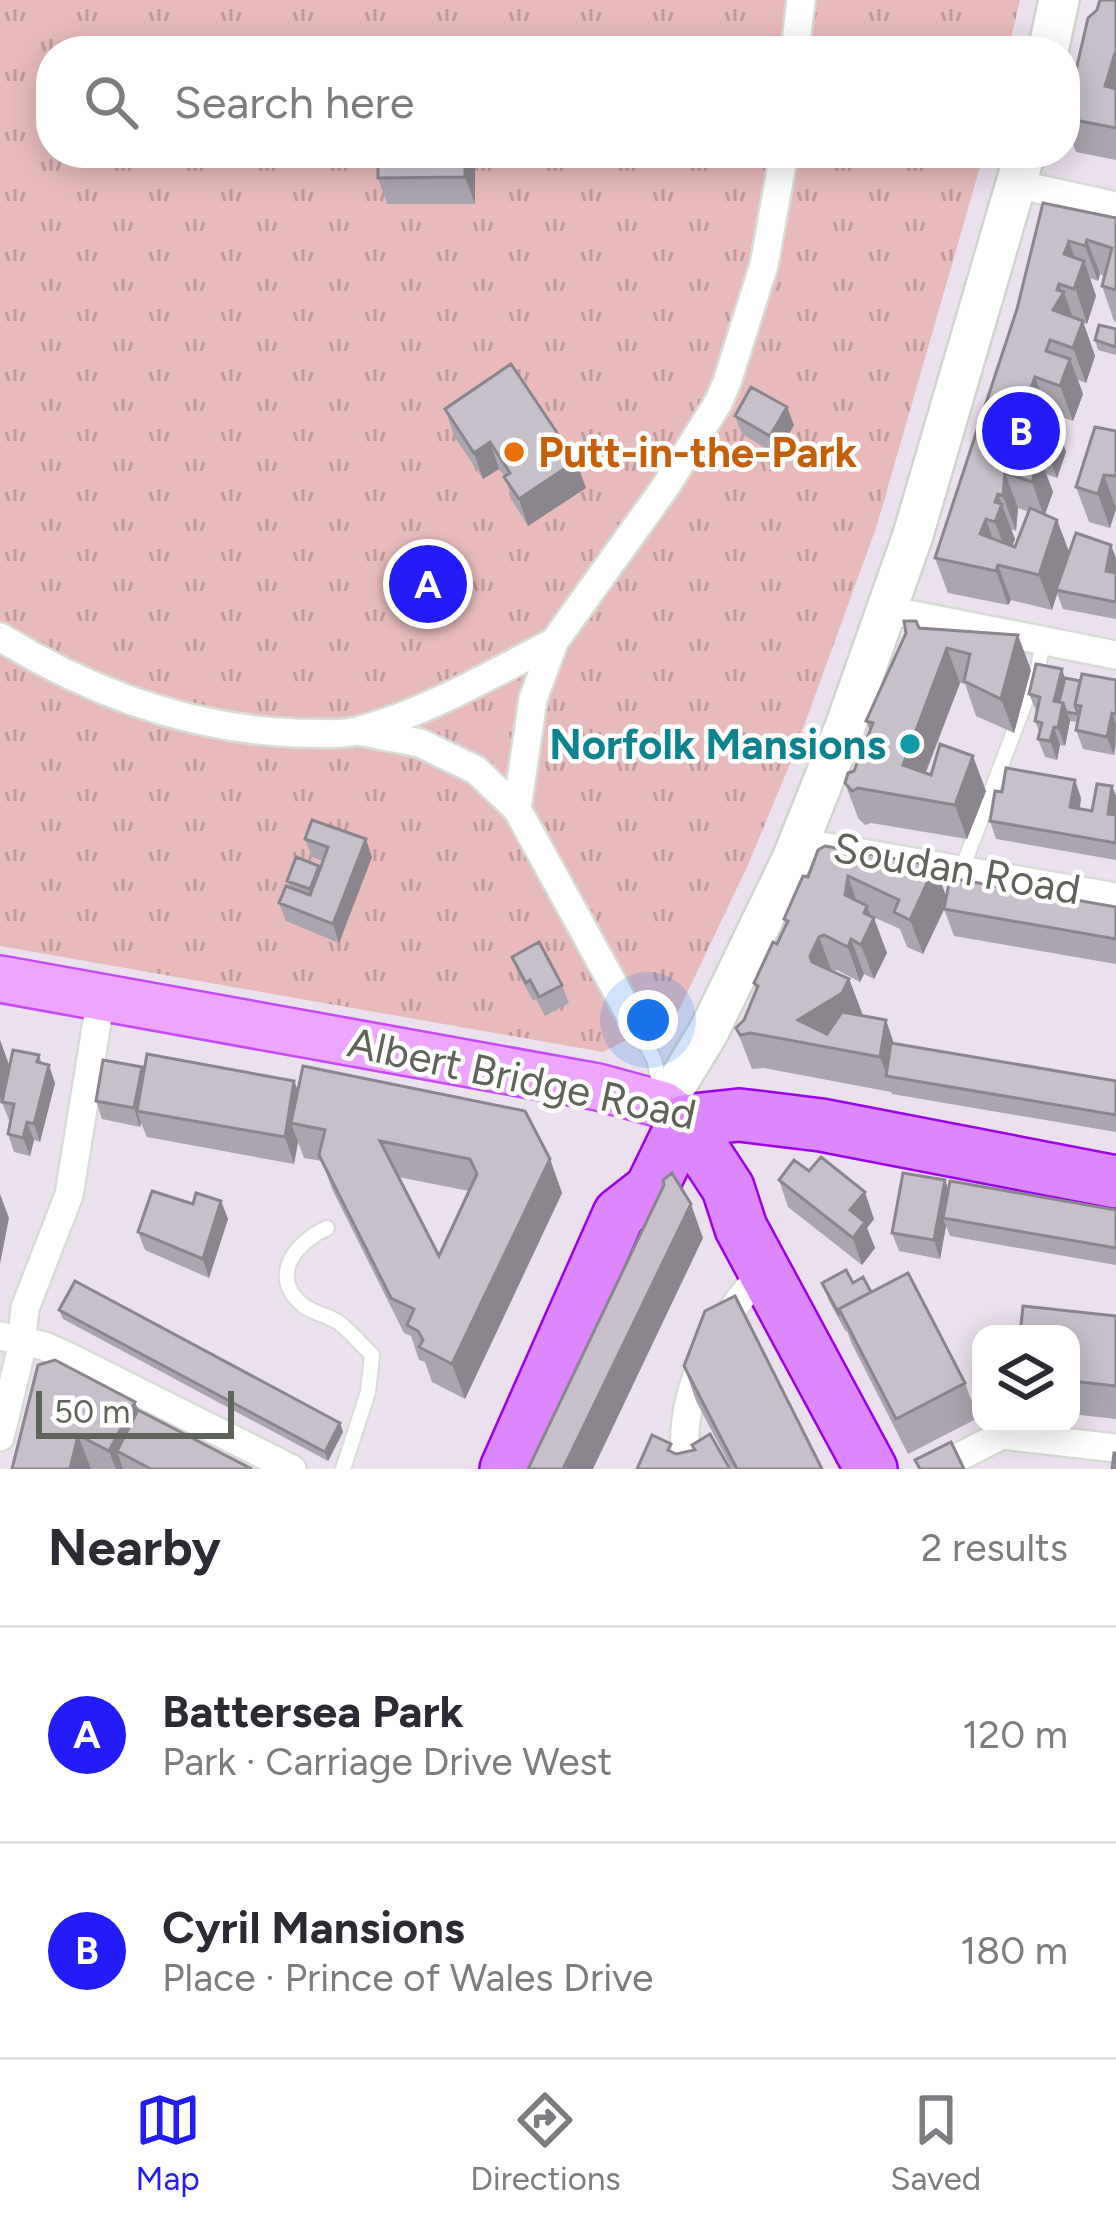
<!DOCTYPE html>
<meta charset="utf-8">
<style>
:root{--surface:#fff;--page:#f7f7f7;--text:#2b2b33;--muted:#7c7c81;--line:#e1e1e2;--accent:#231bfa}
body{margin:0;font-family:Figtree,sans-serif;background:var(--page);color:var(--text)}
.controls{position:absolute;right:36px;bottom:36px;display:grid;overflow:hidden;border-radius:24px;box-shadow:0 6px 30px #0003}
.controls button{width:108px;height:108px;display:grid;place-items:center;padding:0;border:0;border-bottom:3px solid var(--line);background:var(--surface);color:var(--text);font:60px sans-serif}
.scale{position:absolute;left:36px;bottom:30px;width:198px;box-sizing:border-box;padding-left:12px;border:6px solid #5e6459;border-top:0;font-size:33px;line-height:42px;white-space:nowrap;color:#5e6459;-webkit-text-stroke:9px #fff;paint-order:stroke}
.you{position:absolute;left:648px;top:1020px;width:42px;height:42px;margin:-30px;border:9px solid #fff;border-radius:50%;background:#1a73e8;box-shadow:0 0 0 18px #1a73e833}
.badge{display:grid;place-items:center;width:78px;height:78px;border-radius:50%;background:var(--accent);color:#fff;font-size:39px;font-weight:700}
.pin{position:absolute;translate:-50% -50%;border:6px solid #fff;box-shadow:0 3px 12px #0006}
.list{margin:0;padding:0;list-style:none}
h2{display:flex;justify-content:space-between;align-items:center;height:156px;margin:0;padding:0 48px;font-size:51px}
h2 small{font-size:39px;font-weight:400;color:var(--muted)}
.list li{display:grid;grid-template-columns:78px 1fr auto;gap:36px;align-items:center;box-sizing:border-box;height:216px;padding:0 48px;border-top:3px solid var(--line)}
.list b{display:block;font-size:45px;white-space:nowrap}
.list p{margin:0;font-size:39px;white-space:nowrap;color:var(--muted)}
.list em{font-size:39px;font-style:normal;color:var(--muted)}
.icon{flex:none;width:66px;height:66px;fill:none;stroke:currentColor;stroke-width:2;stroke-linecap:round;stroke-linejoin:round}
.map{position:relative;flex:none;width:1116px;height:1469px;overflow:hidden}
.search{position:absolute;background:var(--surface);box-shadow:0 6px 30px #0003;left:36px;right:36px;top:36px;height:132px;display:flex;align-items:center;gap:30px;box-sizing:border-box;padding:0 42px;border-radius:48px;color:var(--muted);font-size:45px}
.sheet{height:588px;background:var(--surface)}
nav{display:flex;justify-content:space-around;align-items:center;box-sizing:border-box;height:168px;border-top:3px solid var(--line);background:var(--surface);font-size:33px;color:var(--muted)}
nav a{display:grid;justify-items:center;gap:6px}
nav .on{color:var(--accent)}
.map>svg:first-child{display:block}
</style>
<div class="map">
<svg width="1116" height="1469" viewBox="0 0 1116 1469">
<defs>
<pattern id="park-tufts" width="24" height="20" patternUnits="userSpaceOnUse" patternTransform="scale(3)"><rect width="24" height="20" fill="#e9babc"/><path d="M3 7l-1-3M5 7V3M7 7l1-3M15 17l-1-3M17 17v-4M19 17l1-3" fill="none" stroke="#c09b9c"/></pattern>
</defs>
<rect width="100%" height="100%" fill="#ebe1ee"/>
<!-- park -->
<path fill="url(#park-tufts)" d="M 0,0 L 1020,0 L 1008,51 L 51,51 L 51,153 L 984,153 L 877,525 L 792,759 L 747,867 L 677,1014 L 603,1052 L 0,946 Z"/>
<g fill="none" stroke-linecap="round" stroke-linejoin="round">
<!-- lane casing -->
<g stroke="#d7dcd4" stroke-width="18">
<path id="lane" d="M 962,869 L 1038,668 L 1043,641
M 640,1033 L 654,1059 L 662,1094
M 327,1228 C 296,1242 267,1277 304,1306 C 313,1313 327,1315 338,1322 C 350,1331 361,1344 372,1355 L 368,1392 L 343,1469"/>
</g>
<!-- street casing -->
<g stroke="#d7dcd4" stroke-width="32">
<path id="street" d="M 795,51 L 801,0
M 1016,184 L 1116,206
M 888,610 L 1116,655
M 0,637 C 91,693 188,729 296,733 C 316,733 341,736 360,730 C 426,713 494,673 554,642
M 358,731 L 420,743 L 476,770 L 517,809 L 640,1033
M 517,809 L 533,699 L 554,642 L 666,486 L 718,403 L 727,382 L 764,265 L 784,153
M 800,837 L 821,846 L 1116,897
M 0,1336 L 44,1346 L 67,1356 L 292,1469
M 0,1437 L 20,1355 L 25,1308 L 69,1195 L 101,997
M 685,1450 C 681,1386 720,1317 764,1271
M 935,1469 L 1002,1435 L 1116,1448"/>
</g>
<!-- secondary casing -->
<g stroke="#d0d6cc" stroke-width="44">
<path id="secondary" d="M 1048,51 L 1059,0
M 664,1105 L 709,1031 L 792,859 L 845,727 L 913,535 L 1025,153"/>
</g>
<!-- primary casing -->
<g stroke="#c549ff" stroke-width="50">
<path id="primary" d="M 0,979 L 598,1087 L 664,1105 L 684,1121"/>
</g>
<!-- highway casing -->
<g stroke="#9b00ef" stroke-width="56">
<path id="highway" d="M 684,1121 L 739,1115 L 821,1125 L 1116,1182
M 684,1121 L 728,1188 L 741,1228 L 871,1469
M 506,1469 L 619,1214 L 651,1189 L 684,1121"/>
</g>
<!-- lane -->
<use href="#lane" stroke="#fff" stroke-width="14"/>
<!-- street -->
<use href="#street" stroke="#fff" stroke-width="27"/>
<!-- secondary -->
<use href="#secondary" stroke="#fff" stroke-width="39"/>
<!-- primary -->
<use href="#primary" stroke="#eda5ff" stroke-width="45"/>
<!-- highway -->
<use href="#highway" stroke="#dc87ff" stroke-width="51"/>
</g>
<!-- wall -->
<path fill="#aba5af" fill-rule="evenodd" d="M 1116,0 L 1116,160 L 1076,152 L 1065,121 L 1065,112 L 1097,10 Z
M 378,153 L 475,153 L 475,204 L 387,204 L 378,178 Z
M 1043,203 L 1116,218 L 1116,322 L 1114,321 L 1102,286 L 1104,276 L 1100,274 L 1098,281 L 1090,278 L 1096,296 L 1087,324 L 1083,323 L 1095,356 L 1086,383 L 1078,380 L 1083,394 L 1073,421 L 1048,412 L 1047,415 L 1054,417 L 1066,452 L 1057,478 L 1046,474 L 1053,492 L 1045,514 L 1057,520 L 1069,553 L 1116,558 L 1116,619 L 1063,609 L 1057,593 L 1052,610 L 1011,600 L 1008,605 L 948,593 L 935,558 L 1017,309 ZM 1018,508 L 1029,512 L 1015,547 L 1012,546 L 1015,539 L 1011,529 L 1016,531 Z
M 1116,329 L 1116,355 L 1098,350 L 1095,340 Z
M 445,409 L 576,461 L 586,488 L 528,526 L 514,504 L 505,477 L 499,469 L 483,479 L 454,436 Z
M 735,416 L 794,425 L 777,455 L 742,434 Z
M 1116,431 L 1116,510 L 1110,528 L 1089,522 L 1076,487 Z
M 919,628 L 1031,670 L 1014,733 L 976,716 L 965,684 L 960,683 L 926,773 L 986,791 L 967,839 L 871,823 L 865,825 L 858,818 L 845,783 L 854,771 L 870,731 L 866,721 Z
M 1065,678 L 1080,681 L 1116,680 L 1116,745 L 1114,755 L 1083,749 L 1076,730 L 1078,722 L 1070,721 L 1065,746 L 1060,745 L 1057,760 L 1045,757 L 1038,739 L 1040,733 L 1035,721 L 1037,713 L 1029,694 Z
M 1112,786 L 1116,796 L 1116,860 L 996,839 L 990,821 L 1081,798 L 1080,809 L 1092,811 Z
M 305,839 L 372,857 L 339,943 L 286,921 L 279,903 L 290,887 L 287,881 L 319,866 L 320,869 L 323,861 L 312,857 Z
M 818,850 L 946,897 L 1116,907 L 1116,964 L 954,936 L 944,909 L 923,954 L 907,947 L 900,929 L 871,916 L 887,953 L 874,979 L 864,974 L 860,982 L 837,970 L 833,971 L 849,979 L 862,1013 L 861,1015 L 894,1043 L 1116,1081 L 1116,1132 L 892,1094 L 891,1092 L 764,1068 L 752,1069 L 736,1028 L 744,1020 L 756,990 L 754,983 L 777,944 L 786,925 L 784,919 L 808,877 Z
M 512,957 L 562,985 L 569,1003 L 545,1016 L 536,999 L 533,1001 L 519,975 Z
M 0,1040 L 9,1065 L 39,1055 L 42,1064 L 55,1083 L 40,1142 L 34,1140 L 30,1156 L 14,1152 L 8,1134 L 11,1120 L 9,1120 L 2,1103 L 0,1102 Z
M 144,1071 L 294,1081 L 298,1090 L 550,1159 L 562,1193 L 465,1399 L 432,1382 L 425,1362 L 419,1360 L 411,1336 L 404,1333 L 332,1189 L 322,1161 L 304,1158 L 298,1142 L 294,1164 L 147,1137 L 141,1123 L 140,1127 L 102,1119 L 96,1101 ZM 398,1177 L 469,1191 L 439,1256 Z
M 779,1180 L 874,1219 L 867,1228 L 875,1248 L 862,1265 L 788,1207 Z
M 945,1180 L 948,1190 L 1116,1210 L 1116,1265 L 950,1236 L 946,1226 L 940,1259 L 899,1251 L 892,1233 Z
M 221,1201 L 228,1219 L 209,1278 L 145,1250 L 138,1232 L 193,1204 Z
M 822,1283 L 853,1283 L 871,1292 L 965,1383 L 978,1418 L 908,1454 L 852,1344 L 847,1331 L 846,1332 L 829,1301 Z
M 59,1310 L 340,1423 L 343,1432 L 328,1461 L 63,1319 Z
M 1116,1316 L 1116,1419 L 1071,1414 L 1071,1334 Z
M 684,1366 L 822,1469 L 732,1469 L 696,1401 Z
M 135,1402 L 138,1410 L 252,1469 L 12,1469 Z"/>
<!-- shaded-wall -->
<path fill="#8b868e" d="M 1115,50 L 1116,52 L 1116,115 L 1105,86 Z
M 465,153 L 475,153 L 475,204 L 465,177 Z
M 1087,240 L 1100,274 L 1098,281 L 1085,246 Z
M 1069,241 L 1080,272 L 1084,261 L 1096,296 L 1087,324 L 1064,254 Z
M 1059,284 L 1063,294 L 1064,292 L 1076,327 L 1053,310 Z
M 1083,321 L 1095,356 L 1086,383 L 1073,348 Z
M 1070,359 L 1083,394 L 1073,421 L 1060,386 Z
M 1035,377 L 1048,412 L 1037,442 L 1024,407 Z
M 787,407 L 794,425 L 777,455 L 770,436 Z
M 1054,417 L 1066,452 L 1057,478 L 1044,443 Z
M 1021,435 L 1034,470 L 1029,484 L 1016,449 Z
M 490,442 L 499,469 L 483,479 L 474,453 Z
M 1040,457 L 1053,492 L 1044,517 L 1032,482 Z
M 576,461 L 586,488 L 528,526 L 519,499 Z
M 1005,473 L 1018,508 L 1016,531 L 1003,496 Z
M 1104,475 L 1116,508 L 1110,528 L 1098,494 Z
M 998,494 L 1015,539 L 1008,557 L 995,522 L 995,502 Z
M 986,519 L 998,554 L 980,534 Z
M 1057,520 L 1070,554 L 1052,610 L 1039,575 Z
M 1111,545 L 1116,558 L 1116,573 L 1106,571 Z
M 998,565 L 1011,600 L 1008,605 L 996,571 Z
M 1018,635 L 1031,670 L 1014,733 L 1001,699 Z
M 947,648 L 960,683 L 915,799 L 903,765 Z
M 1062,669 L 1068,687 L 1064,705 L 1070,721 L 1065,746 L 1058,728 L 1054,701 Z
M 1112,713 L 1116,724 L 1114,755 L 1107,737 Z
M 1054,727 L 1060,745 L 1057,760 L 1050,741 Z
M 973,756 L 986,791 L 967,839 L 955,805 Z
M 1075,780 L 1081,798 L 1077,825 L 1070,807 Z
M 1112,786 L 1116,796 L 1116,822 L 1108,814 Z
M 366,839 L 372,857 L 339,943 L 333,924 Z
M 935,866 L 948,901 L 923,954 L 910,920 Z
M 848,876 L 860,911 L 845,895 Z
M 867,906 L 873,921 L 874,918 L 887,953 L 874,979 L 861,945 L 864,913 Z
M 819,937 L 832,972 L 823,991 L 810,956 Z
M 851,939 L 864,974 L 860,982 L 848,947 Z
M 849,979 L 862,1013 L 855,1027 L 823,1047 L 798,1020 Z
M 886,1020 L 898,1055 L 887,1076 L 880,1057 Z
M 0,1040 L 9,1065 L 2,1103 L 0,1096 Z
M 49,1065 L 55,1083 L 40,1142 L 34,1124 Z
M 142,1067 L 149,1085 L 137,1111 L 141,1123 L 140,1127 L 134,1108 Z
M 294,1081 L 304,1107 L 291,1123 L 298,1142 L 294,1164 L 285,1137 Z
M 27,1122 L 34,1140 L 30,1156 L 23,1138 Z
M 550,1159 L 562,1193 L 465,1399 L 452,1364 Z
M 945,1180 L 952,1199 L 943,1218 L 946,1226 L 940,1259 L 934,1240 Z
M 865,1192 L 874,1219 L 867,1228 L 875,1248 L 862,1265 L 853,1238 L 850,1210 Z
M 0,1194 L 9,1218 L 0,1264 Z
M 221,1201 L 228,1219 L 209,1278 L 203,1259 Z
M 691,1204 L 703,1238 L 593,1469 L 563,1469 Z
M 135,1402 L 148,1437 L 117,1451 L 123,1469 L 116,1469 L 109,1451 Z
M 340,1423 L 343,1432 L 328,1461 L 325,1452 Z
M 78,1435 L 91,1469 L 70,1469 Z"/>
<!-- building -->
<path fill="#c7c0cb" stroke="#8b868e" stroke-width="3" fill-rule="evenodd" d="M 1100,0 L 1116,0 L 1116,50 L 1105,86 L 1116,89 L 1116,128 L 1065,118 L 1088,18 L 1097,10 Z
M 378,153 L 465,153 L 465,177 L 378,178 Z
M 1043,203 L 1116,218 L 1116,290 L 1102,286 L 1112,248 L 1087,240 L 1085,246 L 1069,241 L 1064,254 L 1084,261 L 1074,289 L 1059,284 L 1057,290 L 1064,292 L 1053,310 L 1083,321 L 1073,348 L 1050,340 L 1046,351 L 1070,359 L 1060,386 L 1035,377 L 1024,407 L 1054,417 L 1044,443 L 1021,435 L 1016,449 L 1040,457 L 1032,482 L 1005,473 L 1003,496 L 998,494 L 995,502 L 1002,504 L 995,522 L 986,519 L 980,534 L 1015,547 L 1030,508 L 1057,520 L 1039,575 L 998,565 L 996,571 L 935,558 L 1017,309 Z
M 1099,325 L 1116,329 L 1116,347 L 1095,340 Z
M 511,364 L 576,461 L 519,499 L 504,477 L 510,473 L 490,442 L 474,453 L 445,409 Z
M 751,387 L 787,407 L 770,436 L 735,416 Z
M 1095,427 L 1116,431 L 1116,476 L 1104,475 L 1098,494 L 1076,487 Z
M 1076,533 L 1111,545 L 1106,571 L 1116,573 L 1116,602 L 1056,590 Z
M 904,621 L 916,621 L 919,628 L 1018,635 L 1001,699 L 964,681 L 970,654 L 947,648 L 903,765 L 931,775 L 940,744 L 973,756 L 955,805 L 858,788 L 852,791 L 845,783 L 848,773 L 854,771 L 873,723 L 866,721 L 906,633 Z
M 1036,664 L 1062,669 L 1054,701 L 1063,703 L 1058,728 L 1054,727 L 1050,741 L 1038,739 L 1042,723 L 1035,721 L 1040,697 L 1029,694 Z
M 1082,674 L 1116,680 L 1116,714 L 1112,713 L 1107,737 L 1076,730 L 1081,706 L 1075,705 Z
M 1065,678 L 1080,681 L 1075,705 L 1078,714 L 1066,712 L 1063,703 L 1059,702 Z
M 1006,768 L 1075,780 L 1070,807 L 1092,811 L 1097,784 L 1112,786 L 1108,814 L 1116,815 L 1116,843 L 990,821 L 995,791 L 1002,792 Z
M 312,820 L 366,839 L 333,924 L 279,903 L 286,886 L 310,895 L 319,872 L 328,847 L 305,839 Z
M 825,846 L 935,866 L 910,920 L 894,912 L 899,900 L 848,876 L 845,895 L 867,906 L 864,913 L 874,918 L 861,945 L 851,939 L 848,947 L 824,935 L 819,937 L 810,956 L 812,962 L 849,979 L 842,993 L 798,1020 L 827,1034 L 842,1012 L 886,1020 L 880,1057 L 751,1033 L 740,1035 L 736,1028 L 744,1020 L 758,986 L 754,983 L 773,942 L 777,944 L 788,921 L 784,919 L 803,876 L 808,877 L 818,850 Z
M 296,857 L 319,866 L 310,889 L 287,881 Z
M 950,878 L 1116,907 L 1116,939 L 944,909 Z
M 539,942 L 562,985 L 539,997 L 530,980 L 526,983 L 512,957 Z
M 891,1043 L 1116,1081 L 1116,1115 L 886,1076 Z
M 13,1050 L 39,1055 L 37,1062 L 49,1065 L 34,1124 L 27,1122 L 23,1138 L 8,1134 L 14,1104 L 2,1102 Z
M 147,1054 L 294,1081 L 285,1137 L 137,1111 Z
M 103,1060 L 142,1067 L 134,1108 L 96,1101 Z
M 303,1066 L 525,1111 L 550,1159 L 452,1364 L 419,1347 L 423,1340 L 418,1331 L 407,1325 L 414,1309 L 391,1298 L 319,1155 L 325,1130 L 291,1123 ZM 380,1141 L 470,1159 L 477,1174 L 439,1256 Z
M 821,1157 L 865,1192 L 850,1210 L 865,1222 L 853,1238 L 779,1180 L 794,1160 L 809,1171 Z
M 672,1173 L 691,1204 L 563,1469 L 528,1469 L 664,1185 L 663,1180 Z
M 903,1173 L 945,1180 L 934,1240 L 892,1233 Z
M 950,1181 L 1116,1210 L 1116,1248 L 943,1218 Z
M 152,1191 L 193,1204 L 196,1193 L 221,1201 L 203,1259 L 138,1232 Z
M 846,1270 L 853,1283 L 863,1277 L 871,1292 L 839,1309 L 841,1313 L 839,1314 L 822,1283 Z
M 908,1273 L 965,1383 L 896,1419 L 839,1309 Z
M 75,1281 L 340,1423 L 325,1452 L 59,1310 Z
M 735,1296 L 822,1469 L 737,1469 L 684,1366 L 705,1311 Z
M 1023,1306 L 1116,1316 L 1116,1386 L 1071,1381 L 1071,1334 L 1020,1334 Z
M 55,1360 L 135,1402 L 109,1451 L 78,1435 L 70,1469 L 12,1469 L 38,1365 Z
M 138,1410 L 252,1469 L 151,1469 L 117,1451 Z
M 710,1434 L 730,1469 L 637,1469 L 652,1435 L 671,1444 L 668,1450 L 676,1454 L 695,1450 L 692,1445 Z
M 951,1442 L 964,1469 L 920,1469 L 915,1460 Z
M 1114,1453 L 1116,1453 L 1116,1469 L 1112,1469 Z"/>
<!-- markers -->
<circle fill="#e8710a" stroke="#fff" stroke-width="4.5" cx="514" cy="452" r="12"/>
<circle fill="#0f9aa8" stroke="#fff" stroke-width="4.5" cx="910" cy="744" r="12"/>
<g text-anchor="middle" stroke-width="9" stroke-linejoin="round" paint-order="stroke">
<!-- food labels -->
<g font-size="42" font-weight="bold" fill="#c56008" stroke="#fff" text-anchor="start">
<text x="538" y="467">Putt-in-the-Park</text>
</g>
<!-- culture labels -->
<g font-size="42" font-weight="bold" fill="#0d838f" stroke="#fff" text-anchor="end">
<text x="886" y="759">Norfolk Mansions</text>
</g>
<!-- street labels -->
<g font-size="42" fill="#5e6459" stroke="#fff">
<text transform="translate(957 868) rotate(10)" y="15">Soudan Road</text>
<text transform="translate(522 1078) rotate(12)" y="15">Albert Bridge Road</text>
</g>
</g>
</svg>
<div class="controls">
<button><svg class="icon" aria-label="layers" viewBox="0 0 24 24"><path d="M12 4l9 5-9 5-9-5zM3 14l9 5 9-5"/></svg></button>
</div>
<div class="scale">50 m</div>
<div class="you"></div>
<div class="pin badge" style="left:428px;top:584px">A</div>
<div class="pin badge" style="left:1021px;top:431px">B</div>
<div class="search"><svg class="icon" aria-label="search" viewBox="0 0 24 24"><circle cx="10" cy="10" r="6"/><path d="M15 15l6 6"/></svg>Search here</div>
</div>
<section class="sheet">
<h2>Nearby<small>2 results</small></h2>
<ul class="list">
<li><span class="badge">A</span><div><b>Battersea Park</b><p>Park · Carriage Drive West</p></div><em>120 m</em></li>
<li><span class="badge">B</span><div><b>Cyril Mansions</b><p>Place · Prince of Wales Drive</p></div><em>180 m</em></li>
</ul>
</section>
<nav>
<a class="on"><svg class="icon" aria-label="map" viewBox="0 0 24 24"><path d="M3 6l6-2 6 2 6-2v14l-6 2-6-2-6 2zM9 4v14M15 6v14"/></svg>Map</a>
<a><svg class="icon" aria-label="directions" viewBox="0 0 24 24"><path d="M12 3l9 9-9 9-9-9zM9 14v-3h6M13 9l2 2-2 2"/></svg>Directions</a>
<a><svg class="icon" aria-label="saved" viewBox="0 0 24 24"><path d="M7 4h10v16l-5-4-5 4z"/></svg>Saved</a>
</nav>
